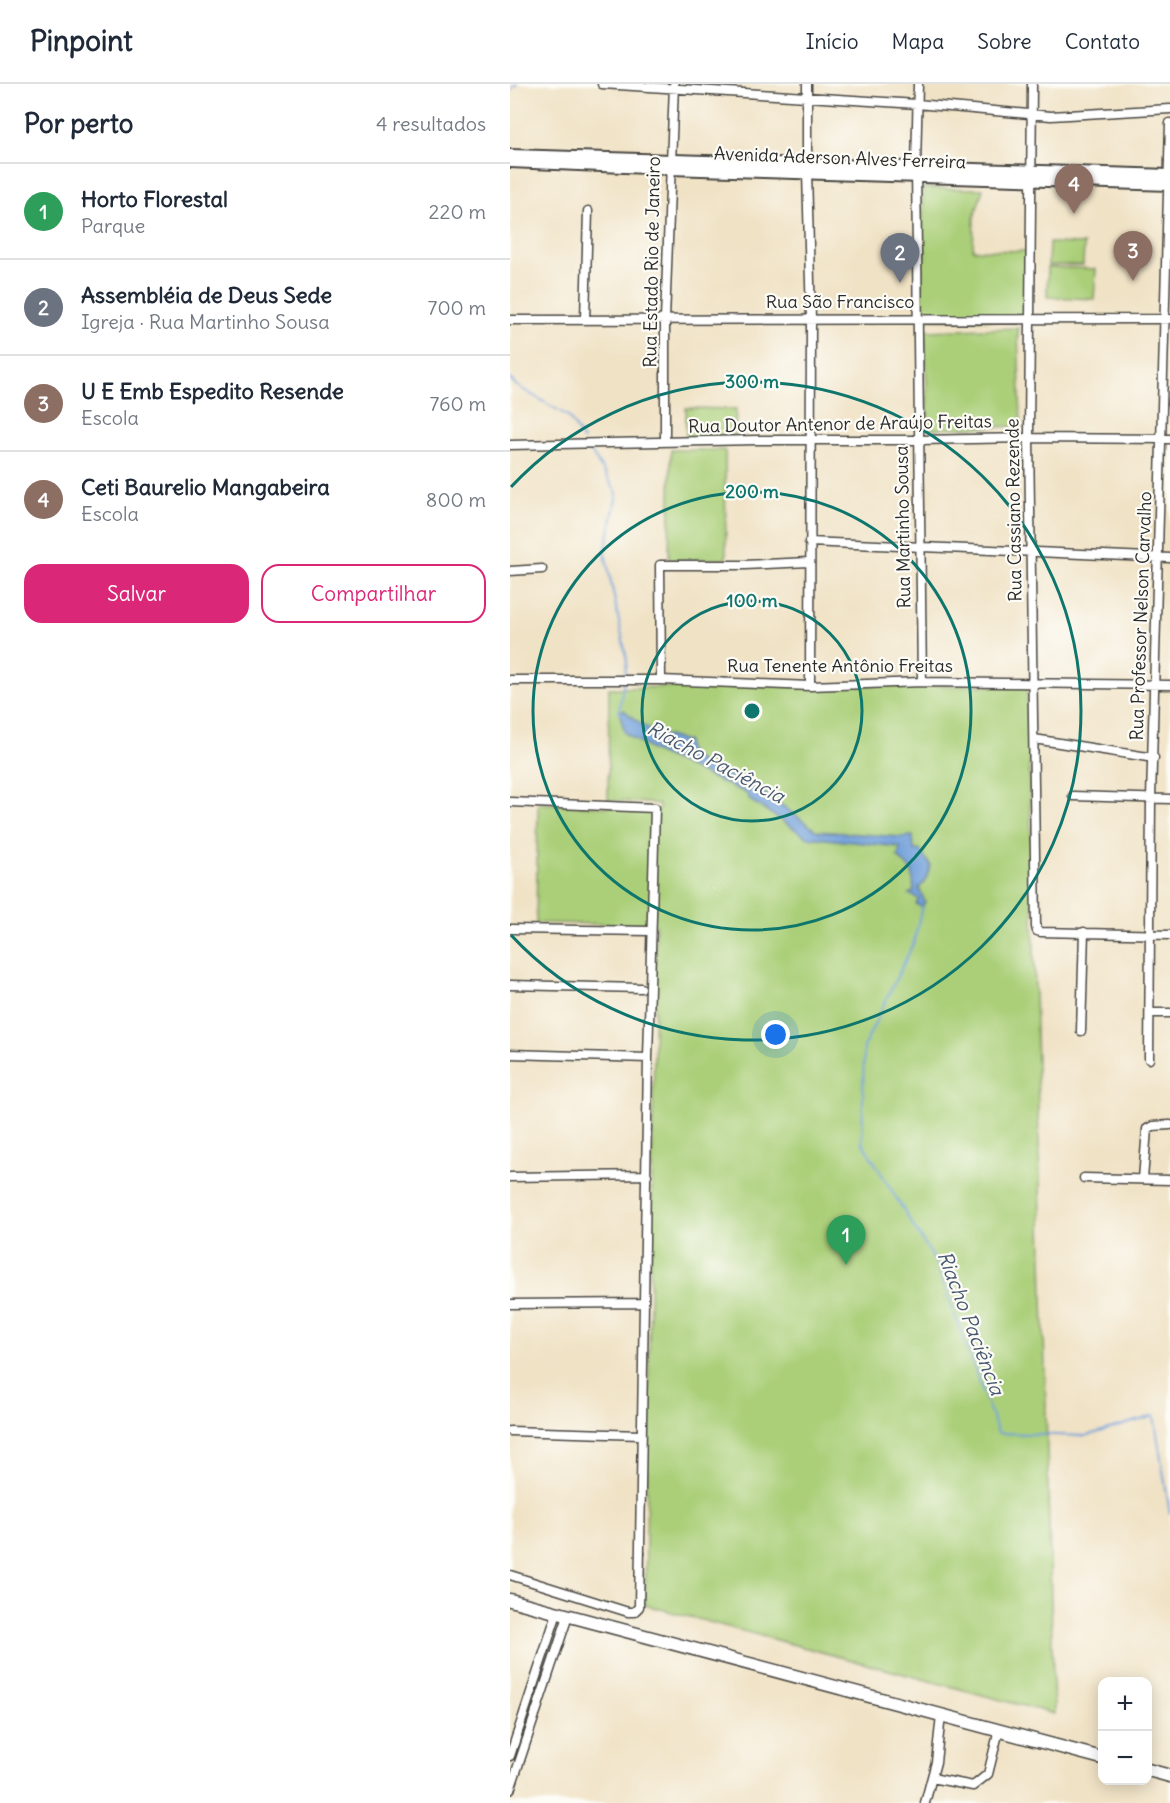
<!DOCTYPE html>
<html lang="pt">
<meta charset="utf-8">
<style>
:root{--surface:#fff;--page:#f6f6f7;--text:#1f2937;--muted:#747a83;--line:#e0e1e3;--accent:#db2777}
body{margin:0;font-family:Delius,sans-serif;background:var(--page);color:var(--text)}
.controls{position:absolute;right:18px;bottom:18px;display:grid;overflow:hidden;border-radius:12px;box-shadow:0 3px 15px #0003}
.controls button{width:54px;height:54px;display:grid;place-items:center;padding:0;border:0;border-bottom:2px solid var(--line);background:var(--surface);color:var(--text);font:30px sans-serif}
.you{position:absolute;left:266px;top:951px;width:21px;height:21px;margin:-15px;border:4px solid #fff;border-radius:50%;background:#1a73e8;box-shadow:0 0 0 9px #1a73e833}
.badge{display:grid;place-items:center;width:39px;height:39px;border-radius:50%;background:var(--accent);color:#fff;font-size:20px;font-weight:700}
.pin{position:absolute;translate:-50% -50px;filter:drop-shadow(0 2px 3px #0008)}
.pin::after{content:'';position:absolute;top:32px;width:21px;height:18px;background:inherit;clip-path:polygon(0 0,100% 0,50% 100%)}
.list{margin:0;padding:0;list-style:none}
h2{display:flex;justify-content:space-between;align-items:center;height:78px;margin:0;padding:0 24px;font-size:26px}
h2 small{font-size:20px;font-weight:400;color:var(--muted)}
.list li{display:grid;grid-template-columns:39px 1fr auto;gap:18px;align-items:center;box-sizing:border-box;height:96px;padding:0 24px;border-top:2px solid var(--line)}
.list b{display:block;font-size:22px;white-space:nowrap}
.list p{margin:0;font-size:20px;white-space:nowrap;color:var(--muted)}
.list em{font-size:20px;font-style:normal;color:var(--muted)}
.actions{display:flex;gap:12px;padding:18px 24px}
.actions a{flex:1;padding:14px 0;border:2px solid var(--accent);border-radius:18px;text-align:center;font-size:21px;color:var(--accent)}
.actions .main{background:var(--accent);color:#fff}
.map{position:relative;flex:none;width:660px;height:1719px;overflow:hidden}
header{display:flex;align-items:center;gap:36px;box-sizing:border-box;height:84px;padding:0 30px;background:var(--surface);border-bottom:2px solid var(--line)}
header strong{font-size:28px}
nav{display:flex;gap:33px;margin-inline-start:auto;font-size:21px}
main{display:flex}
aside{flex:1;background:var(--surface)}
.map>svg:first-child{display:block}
</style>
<header>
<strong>Pinpoint</strong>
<nav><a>Início</a><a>Mapa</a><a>Sobre</a><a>Contato</a></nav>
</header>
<main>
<aside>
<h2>Por perto<small>4 resultados</small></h2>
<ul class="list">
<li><span class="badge" style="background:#2e9e5b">1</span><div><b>Horto Florestal</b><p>Parque</p></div><em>220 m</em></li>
<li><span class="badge" style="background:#6b7280">2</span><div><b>Assembléia de Deus Sede</b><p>Igreja · Rua Martinho Sousa</p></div><em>700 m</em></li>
<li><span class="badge" style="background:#8d6e63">3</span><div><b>U E Emb Espedito Resende</b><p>Escola</p></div><em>760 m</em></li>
<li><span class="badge" style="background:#8d6e63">4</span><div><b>Ceti Baurelio Mangabeira</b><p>Escola</p></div><em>800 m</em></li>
</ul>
<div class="actions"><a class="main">Salvar</a><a>Compartilhar</a></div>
</aside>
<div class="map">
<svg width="660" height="1719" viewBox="0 0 660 1719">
<rect width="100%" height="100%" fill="#fdfcf7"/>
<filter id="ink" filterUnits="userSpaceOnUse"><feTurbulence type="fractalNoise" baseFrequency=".0167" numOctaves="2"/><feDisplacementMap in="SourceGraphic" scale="12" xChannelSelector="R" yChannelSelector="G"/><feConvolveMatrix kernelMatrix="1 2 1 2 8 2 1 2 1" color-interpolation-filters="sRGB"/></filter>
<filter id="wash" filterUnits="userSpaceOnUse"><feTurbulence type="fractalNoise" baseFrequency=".008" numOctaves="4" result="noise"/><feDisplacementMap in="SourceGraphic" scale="24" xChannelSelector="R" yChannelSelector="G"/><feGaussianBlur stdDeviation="1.35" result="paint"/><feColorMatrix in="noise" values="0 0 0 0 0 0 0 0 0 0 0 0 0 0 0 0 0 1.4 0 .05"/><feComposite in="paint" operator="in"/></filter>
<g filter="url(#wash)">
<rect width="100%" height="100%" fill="#f0e2c5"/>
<!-- green -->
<path fill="#aacf78" stroke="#6a7d52" stroke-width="1.5" d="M 413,104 L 473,105 L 464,134 L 463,166 L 519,167 L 518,236 L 411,235 Z
M 539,159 L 574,160 L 573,181 L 538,181 Z
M 538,183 L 586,185 L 584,215 L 537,213 Z
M 508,244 L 511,342 L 418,345 L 415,247 Z
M 176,324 L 226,325 L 225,353 L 176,353 Z
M 161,366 L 215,366 L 216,475 L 159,476 Z
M 298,601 L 517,602 L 544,1630 L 135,1521 L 146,841 L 26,839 L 28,719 L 149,726 L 149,720 L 98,716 L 99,604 Z"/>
<!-- water -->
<path fill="#709fd9" stroke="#4e6582" stroke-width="1.5" d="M 114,626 C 135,646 149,651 177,657 L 178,667 L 186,675 L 259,712 L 307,747 L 391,753 L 403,752 L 404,766 L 410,766 L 421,782 L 415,798 L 409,804 L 415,818 L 412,823 L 406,820 L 409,815 L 399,810 L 404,807 L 402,787 L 388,773 L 390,763 L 297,753 L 241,717 L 236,709 L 143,667 L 115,649 L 109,627 Z"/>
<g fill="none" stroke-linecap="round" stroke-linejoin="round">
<!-- stream -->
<path stroke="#709fd9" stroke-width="2" d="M 0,7 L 7,0
M 0,295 L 7,302 L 58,332 L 73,356
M 78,363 L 107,409 L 95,469 L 117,577 L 109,627 L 110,629
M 412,822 L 404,858 L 354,962 L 352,1058 L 426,1179 L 488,1349 L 575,1352 L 644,1332 L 660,1429"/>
</g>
</g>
<g filter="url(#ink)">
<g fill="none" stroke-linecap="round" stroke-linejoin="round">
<!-- minor casing -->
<g stroke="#494642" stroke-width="11">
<path id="minor" d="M 92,0 L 407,20 L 541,32 L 660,25
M 297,0 L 297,88 L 301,235 L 300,602
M 408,0 L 406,83 L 412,598
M 522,0 L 519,354 L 526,843 L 527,847 L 531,848 L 660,851
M 0,236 L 660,235
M 75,236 L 78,127
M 155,358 L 155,236 L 164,1
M 0,361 L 247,356 L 409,356 L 519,354 L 660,355
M 299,458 L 660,474
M 0,487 L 32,485
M 0,596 L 151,596 L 300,602 L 412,598 L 660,601
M 151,596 L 150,481 L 235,481 L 299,478
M 524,655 L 644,674
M 563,712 L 660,715
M 0,718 L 145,724 L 138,974 L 129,1523 L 124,1528 L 118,1528 L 0,1491
M 0,845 L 141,847
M 0,901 L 131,904
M 640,929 L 660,929
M 571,947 L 574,848
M 0,970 L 138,974
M 639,975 L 641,715 L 660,39
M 0,1093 L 137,1091
M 574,1094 L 660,1096
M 633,1095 L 637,1045 L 643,1042 L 660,1041
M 0,1220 L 134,1219
M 0,1347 L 131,1351
M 0,1672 L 47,1529
M 422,1694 L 463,1702 L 478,1690 L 489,1646
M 0,1706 L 58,1532
M 415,1719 L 426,1678 L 431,1631"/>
</g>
<!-- major casing -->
<g stroke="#494642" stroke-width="14">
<path id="major" d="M 0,71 L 660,91
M 0,78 L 160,85 L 660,101"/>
</g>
<!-- highway casing -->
<g stroke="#494642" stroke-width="15">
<path id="highway" d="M 0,1516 L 592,1674
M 638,1686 L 660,1692"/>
</g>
<!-- minor -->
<use href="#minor" stroke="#fff" stroke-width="8"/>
<!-- major -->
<use href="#major" stroke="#fff" stroke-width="10"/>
<!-- highway -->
<use href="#highway" stroke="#fff" stroke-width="12"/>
</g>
</g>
<!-- distance rings -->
<g fill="none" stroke="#0f766e" stroke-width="3">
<circle cx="242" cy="627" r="110"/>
<circle cx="242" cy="627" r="219"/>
<path d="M1 403A329 329 0 1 1 1 851"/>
</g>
<g text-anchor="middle" stroke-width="4.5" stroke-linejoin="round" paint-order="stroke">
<!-- street labels -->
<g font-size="18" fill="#2b2b2b" stroke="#fdfcf7">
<text transform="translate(330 74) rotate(2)" y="6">Avenida Aderson Alves Ferreira</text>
<text transform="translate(142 178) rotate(-89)" y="6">Rua Estado Rio de Janeiro</text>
<text x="330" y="224">Rua São Francisco</text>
<text transform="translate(330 340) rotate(-1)" y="6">Rua Doutor Antenor de Araújo Freitas</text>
<text transform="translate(504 426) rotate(-91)" y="6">Rua Cassiano Rezende</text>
<text transform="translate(393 443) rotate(-91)" y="6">Rua Martinho Sousa</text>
<text transform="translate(631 532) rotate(-88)" y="6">Rua Professor Nelson Carvalho</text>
<text x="330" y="588">Rua Tenente Antônio Freitas</text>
</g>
<!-- water labels -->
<g font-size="20" font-style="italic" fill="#475971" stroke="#fdfcf7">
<text transform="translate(206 678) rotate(28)" y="7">Riacho Paciência</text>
<text transform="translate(461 1239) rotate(69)" y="7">Riacho Paciência</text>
</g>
</g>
<circle cx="242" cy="627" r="9" fill="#0f766e" stroke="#fdfcf7" stroke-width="3"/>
<g font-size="18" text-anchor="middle" font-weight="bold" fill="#0f766e" stroke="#fdfcf7" stroke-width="4.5" stroke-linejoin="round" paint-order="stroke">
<text x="242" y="304">300 m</text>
<text x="242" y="414">200 m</text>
<text x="242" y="523">100 m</text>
</g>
</svg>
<div class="controls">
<button>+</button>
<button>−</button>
</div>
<div class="you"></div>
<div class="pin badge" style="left:336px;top:1181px;background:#2e9e5b">1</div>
<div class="pin badge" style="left:390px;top:199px;background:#6b7280">2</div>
<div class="pin badge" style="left:623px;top:197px;background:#8d6e63">3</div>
<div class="pin badge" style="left:564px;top:130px;background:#8d6e63">4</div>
</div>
</main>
